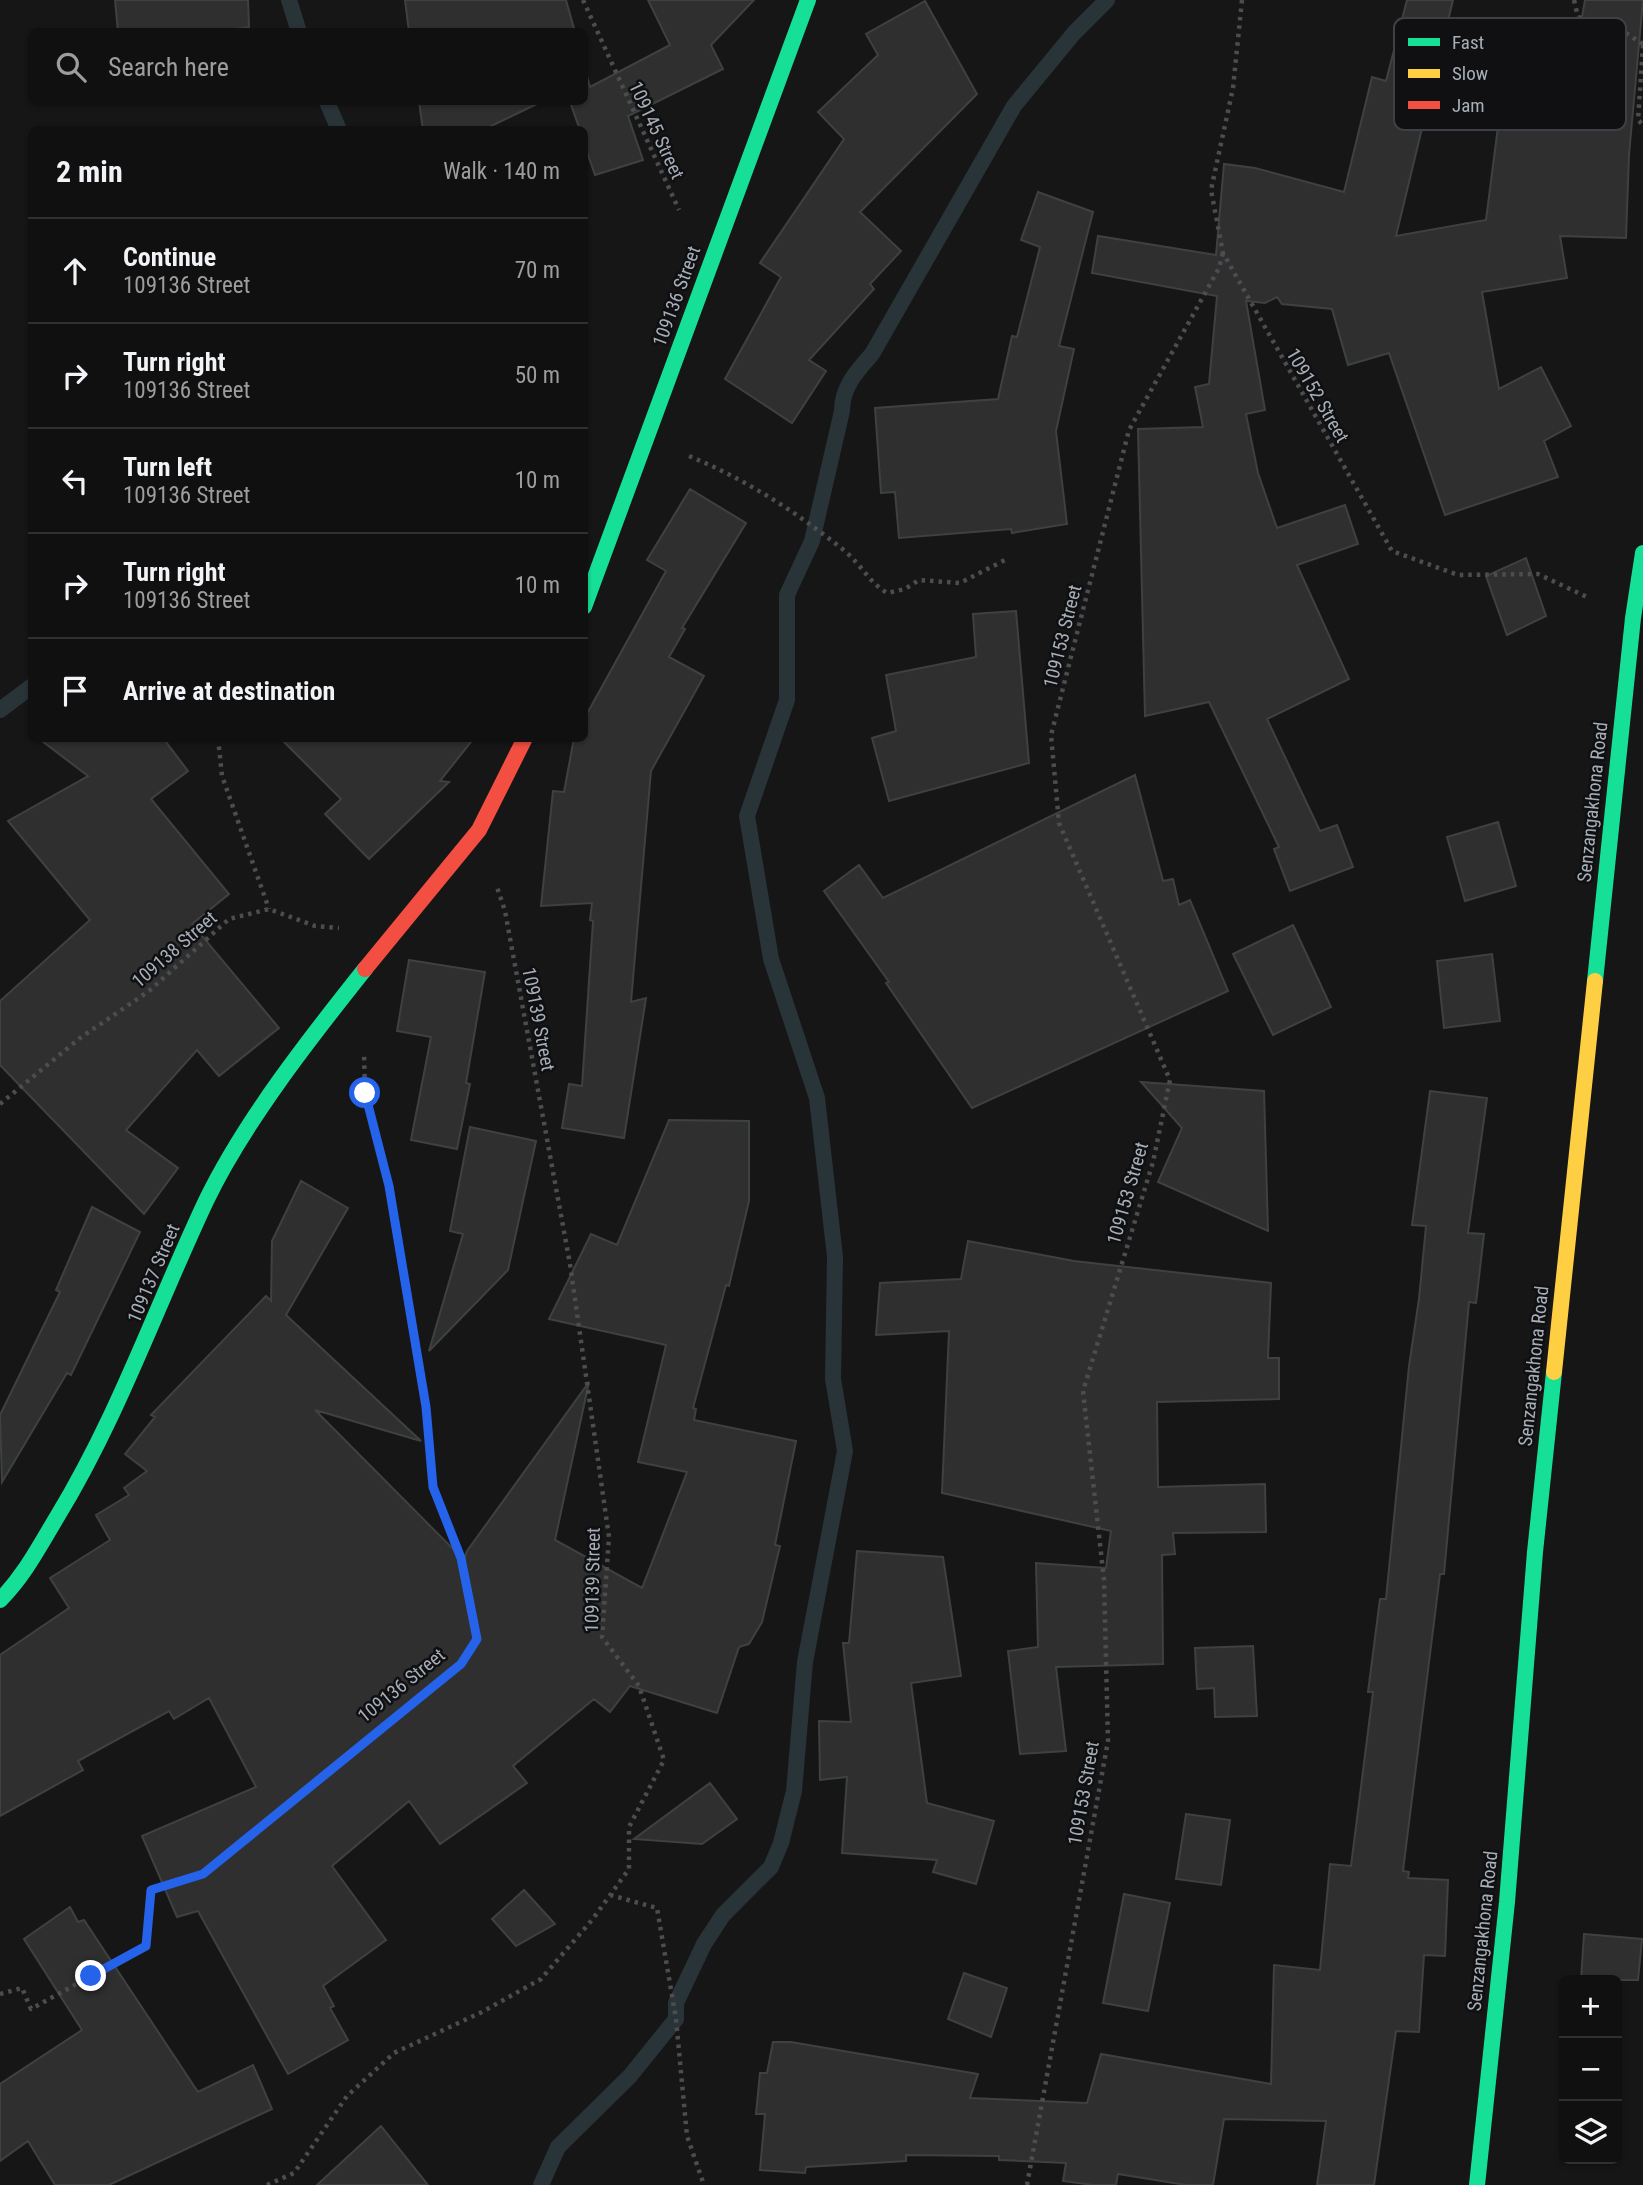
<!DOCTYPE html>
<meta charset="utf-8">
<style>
:root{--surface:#101010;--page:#191919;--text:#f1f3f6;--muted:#9c9d9f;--line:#303030}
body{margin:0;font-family:"Roboto Condensed",sans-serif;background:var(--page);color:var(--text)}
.controls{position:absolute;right:21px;bottom:21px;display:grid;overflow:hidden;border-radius:10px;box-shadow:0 2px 5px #0004}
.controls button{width:63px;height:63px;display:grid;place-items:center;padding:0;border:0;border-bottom:2px solid var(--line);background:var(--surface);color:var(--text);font:35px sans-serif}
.stop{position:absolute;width:21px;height:21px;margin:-16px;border:5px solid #2563eb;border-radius:50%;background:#fff}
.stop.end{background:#2563eb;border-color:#fff;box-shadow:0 2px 7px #0008}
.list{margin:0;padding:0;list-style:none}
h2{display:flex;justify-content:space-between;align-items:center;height:91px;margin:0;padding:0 28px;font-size:30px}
h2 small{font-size:23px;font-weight:400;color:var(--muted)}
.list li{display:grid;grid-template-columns:46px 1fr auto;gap:21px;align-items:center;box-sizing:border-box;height:105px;padding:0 28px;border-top:2px solid var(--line)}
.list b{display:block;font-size:26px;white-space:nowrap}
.list p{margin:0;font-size:23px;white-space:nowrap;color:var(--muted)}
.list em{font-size:23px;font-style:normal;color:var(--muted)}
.icon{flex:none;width:38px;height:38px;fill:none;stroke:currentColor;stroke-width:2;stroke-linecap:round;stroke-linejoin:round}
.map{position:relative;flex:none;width:1643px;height:2185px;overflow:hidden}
.search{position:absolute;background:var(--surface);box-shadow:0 2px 5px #0004;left:28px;top:28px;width:560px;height:77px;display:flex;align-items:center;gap:18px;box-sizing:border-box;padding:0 24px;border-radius:10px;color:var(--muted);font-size:26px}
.panel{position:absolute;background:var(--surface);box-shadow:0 2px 5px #0004;left:28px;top:126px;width:560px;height:616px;border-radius:10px}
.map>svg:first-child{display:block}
</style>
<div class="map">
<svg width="1643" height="2185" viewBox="0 0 1643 2185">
<rect width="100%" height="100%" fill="#161616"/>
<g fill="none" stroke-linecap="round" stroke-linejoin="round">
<!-- stream -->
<path stroke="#293439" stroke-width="16" d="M 289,0 L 299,32
M 327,102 L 339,130
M 0,710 L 32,686
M 541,2185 L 558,2147 L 630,2076 L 676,2019 L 676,2003 L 704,1944 L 723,1915 L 771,1867 L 781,1843 L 794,1791 L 805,1662 L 845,1451 L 833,1379 L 835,1257 L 817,1098 L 771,959 L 747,816 L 787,700 L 787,595 L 812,541 L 842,411 C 842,387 856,372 872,354 L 1014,106 L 1074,33 L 1107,0"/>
</g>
<!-- building -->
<path fill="#2f2f30" stroke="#3e4142" stroke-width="2" d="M 115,0 L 248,0 L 249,27 L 214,32 L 118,32 Z
M 405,0 L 566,0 L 575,32 L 409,32 Z
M 648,0 L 754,0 L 711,45 L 723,69 L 628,116 L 643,160 L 595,175 L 584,143 L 584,130 L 580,130 L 570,102 L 584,102 L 584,66 L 590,87 L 670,45 Z
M 1407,0 L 1453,0 L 1396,236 L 1486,220 L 1509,41 L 1577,45 L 1585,0 L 1643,0 L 1629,155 L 1626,238 L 1560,236 L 1567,278 L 1482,292 L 1499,389 L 1541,367 L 1571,426 L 1544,441 L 1558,477 L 1445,515 L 1389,353 L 1348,365 L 1332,309 L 1282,304 L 1277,297 L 1265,303 L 1246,301 L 1265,410 L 1246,414 L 1258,473 L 1277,528 L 1345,505 L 1358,544 L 1297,565 L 1349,679 L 1267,719 L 1320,831 L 1337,825 L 1353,867 L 1290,891 L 1274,849 L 1279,847 L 1209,702 L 1145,716 L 1138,429 L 1203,427 L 1195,387 L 1209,384 L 1217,296 L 1092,273 L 1098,236 L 1216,255 L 1224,164 L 1255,168 L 1344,192 L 1372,77 L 1386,81 Z
M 925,1 L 977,94 L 860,212 L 901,251 L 870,284 L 874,289 L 809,360 L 826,371 L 792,423 L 725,379 L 781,277 L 760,263 L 844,139 L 818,112 L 878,55 L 866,34 Z
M 419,102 L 541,102 L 483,130 L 423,130 Z
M 1038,192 L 1093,212 L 1059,346 L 1074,349 L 1056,431 L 1067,524 L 1012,533 L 1011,529 L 899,538 L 895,492 L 881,493 L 875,408 L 998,399 L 1012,336 L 1017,337 L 1040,247 L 1021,240 Z
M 690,489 L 746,523 L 682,628 L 685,629 L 669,657 L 704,676 L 651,771 L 631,1002 L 646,998 L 624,1138 L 562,1128 L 569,1084 L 582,1086 L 593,921 L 590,920 L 592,903 L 541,906 L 553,791 L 564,792 L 574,738 L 584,738 L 584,719 L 666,571 L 647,560 Z
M 1526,558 L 1546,616 L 1507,635 L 1486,576 Z
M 1016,611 L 1029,763 L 889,801 L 872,738 L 896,731 L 886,675 L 976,657 L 973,614 Z
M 38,738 L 163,738 L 188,771 L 151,799 L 229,894 L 192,924 L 279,1028 L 219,1076 L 197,1050 L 126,1130 L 178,1168 L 144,1214 L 0,1065 L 0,1001 L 90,920 L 8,821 L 88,776 Z
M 280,738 L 474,738 L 440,781 L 449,782 L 369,859 L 325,814 L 341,799 Z
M 1135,775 L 1163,881 L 1173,879 L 1179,905 L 1190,900 L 1228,991 L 972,1108 L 886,983 L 889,982 L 824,891 L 859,865 L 883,898 Z
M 1498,822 L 1516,886 L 1465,901 L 1447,837 Z
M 1293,925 L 1331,1007 L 1273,1035 L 1233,954 Z
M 1492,954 L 1500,1021 L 1444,1028 L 1437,961 Z
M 409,960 L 485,972 L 466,1083 L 470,1084 L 457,1149 L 411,1140 L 431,1037 L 397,1031 Z
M 1141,1082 L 1264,1091 L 1268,1231 L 1158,1182 L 1182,1128 Z
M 1430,1091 L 1487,1098 L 1468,1233 L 1484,1234 L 1476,1303 L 1469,1302 L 1444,1574 L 1440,1574 L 1403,1871 L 1409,1872 L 1408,1878 L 1448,1880 L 1445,1956 L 1424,1955 L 1419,2032 L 1396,2031 L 1374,2185 L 1317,2185 L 1326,2121 L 1224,2119 L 1213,2185 L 1186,2185 L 1118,2174 L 1116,2185 L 1093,2185 L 1063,2181 L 1066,2163 L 999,2160 L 999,2156 L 906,2155 L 906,2161 L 806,2167 L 805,2173 L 760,2170 L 765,2114 L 756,2114 L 760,2073 L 767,2073 L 773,2042 L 791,2042 L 978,2074 L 970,2098 L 1087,2103 L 1101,2054 L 1271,2084 L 1274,1965 L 1320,1970 L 1330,1864 L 1351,1866 L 1373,1692 L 1368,1692 L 1380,1599 L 1386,1599 L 1409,1366 L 1419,1299 L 1426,1226 L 1412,1225 Z
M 669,1120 L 749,1121 L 749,1201 L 729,1286 L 726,1285 L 693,1408 L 696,1409 L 694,1420 L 796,1441 L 775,1545 L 780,1546 L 762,1622 L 749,1644 L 739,1647 L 717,1713 L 630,1686 L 610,1712 L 594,1699 L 513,1766 L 527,1783 L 440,1844 L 409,1801 L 332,1866 L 386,1940 L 323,1986 L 334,2006 L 330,2008 L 348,2040 L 288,2074 L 198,1911 L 177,1917 L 142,1836 L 256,1787 L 209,1698 L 174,1719 L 169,1711 L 78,1761 L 83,1770 L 0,1816 L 0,1655 L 69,1608 L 50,1578 L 110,1540 L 96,1515 L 129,1495 L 124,1488 L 147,1471 L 125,1454 L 155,1417 L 151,1415 L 266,1296 L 271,1301 L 272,1241 L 301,1181 L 348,1208 L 286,1315 L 421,1441 L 315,1410 L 464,1560 L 467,1551 L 589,1382 L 555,1540 L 642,1588 L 687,1472 L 638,1462 L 666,1345 L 549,1319 L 591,1234 L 617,1245 Z
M 470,1127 L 536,1141 L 508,1270 L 429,1351 L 463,1234 L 450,1231 Z
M 92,1207 L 140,1232 L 71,1375 L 67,1373 L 2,1482 L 0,1415 L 60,1292 L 56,1290 Z
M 968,1241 L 1074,1261 L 1271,1283 L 1268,1358 L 1279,1358 L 1279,1399 L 1157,1402 L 1158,1487 L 1265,1484 L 1266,1532 L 1173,1533 L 1175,1554 L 1162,1555 L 1163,1664 L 1056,1667 L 1066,1751 L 1020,1754 L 1008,1651 L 1038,1647 L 1036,1563 L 1106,1568 L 1111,1531 L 942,1493 L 949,1331 L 876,1335 L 880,1283 L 961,1279 Z
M 857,1551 L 943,1557 L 961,1676 L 911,1683 L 927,1803 L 994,1821 L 976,1884 L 933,1872 L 937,1860 L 842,1853 L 847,1777 L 820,1780 L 819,1721 L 851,1722 L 843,1643 L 849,1643 Z
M 1253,1646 L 1257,1716 L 1215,1717 L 1214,1688 L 1197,1689 L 1195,1648 Z
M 710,1783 L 737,1819 L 702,1844 L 634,1839 Z
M 1186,1814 L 1230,1820 L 1221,1885 L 1176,1879 Z
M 524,1890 L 555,1924 L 516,1946 L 492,1919 Z
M 1124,1894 L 1170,1903 L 1148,2011 L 1103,2003 Z
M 70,1907 L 78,1922 L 84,1920 L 198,2092 L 253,2065 L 272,2109 L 109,2185 L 55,2185 L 28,2141 L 0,2161 L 0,2084 L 82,2030 L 24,1939 Z
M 1584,1934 L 1642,1939 L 1638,1980 L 1581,1980 Z
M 964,1973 L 1007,1988 L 991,2037 L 948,2019 Z
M 381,2126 L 428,2185 L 317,2185 Z"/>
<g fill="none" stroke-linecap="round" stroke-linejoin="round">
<!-- path -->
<path stroke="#4c4d51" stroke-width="4.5" stroke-dasharray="3.5 5" stroke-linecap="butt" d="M 583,0 L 679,210
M 1242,0 L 1233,88 L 1211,190 L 1223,253 L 1392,551 L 1458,575 L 1538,574 L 1587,597
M 1574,0 L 1578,17 L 1621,30 L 1643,44
M 1643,45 L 1638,120 L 1643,125
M 689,456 C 747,480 798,513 846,552 C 862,566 869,582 887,593 L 905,589 L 919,580 L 960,583 L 1005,560
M 218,738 L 222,776 L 269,909
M 0,1104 L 80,1038 L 149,991 L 229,919 L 269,909 L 315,926 L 339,928
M 610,1895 L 657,1908 L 676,2019 L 687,2136 L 704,2185
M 0,1994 L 22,1988 L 31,2009 L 146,1946 L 151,1890 L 203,1874 L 461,1664 L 476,1639 L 461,1558 L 433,1487 L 426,1407 L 389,1186 L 365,1093 L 364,1052
M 267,2185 L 294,2173 L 347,2096 L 394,2053 L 482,2012 L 541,1979 L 592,1920 L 629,1869 L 629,1827 L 664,1760 L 639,1686 L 602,1637 L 609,1537 L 570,1264 L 505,911 L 496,884
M 1027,2185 L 1108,1741 L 1104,1580 L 1083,1391 L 1153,1162 L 1170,1080 L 1059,823 L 1051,735 L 1129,430 L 1219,268 L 1223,253"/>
<!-- fast -->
<path stroke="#16e098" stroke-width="16" d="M 584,607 L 808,0
M 1595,981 L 1633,618 L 1643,553
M 0,1600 C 24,1576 39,1547 57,1517 C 118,1417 156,1307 206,1201 C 244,1122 310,1038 365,969
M 1477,2185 L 1507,1902 L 1535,1552 L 1554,1372"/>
<!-- slow -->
<path stroke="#ffcf43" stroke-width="16" d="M 1554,1372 L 1595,981"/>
<!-- jam -->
<path stroke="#f24e42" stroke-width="16" d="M 365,969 L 479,830 L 525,738"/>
</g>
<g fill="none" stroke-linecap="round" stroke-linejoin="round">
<!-- route -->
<path stroke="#2563eb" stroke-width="9" d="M 91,1976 L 146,1946 L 151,1890 L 203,1874 L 461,1664 L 477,1639 L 461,1558 L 433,1487 L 426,1407 L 389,1186 L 365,1093"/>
</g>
<g text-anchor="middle" stroke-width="5" stroke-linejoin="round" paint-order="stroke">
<!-- street labels -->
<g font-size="19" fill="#a6afb8" stroke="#101012">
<text transform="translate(657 130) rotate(65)" y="7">109145 Street</text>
<text transform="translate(676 296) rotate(-70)" y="7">109136 Street</text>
<text transform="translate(1318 395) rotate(60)" y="7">109152 Street</text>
<text transform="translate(1062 636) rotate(-76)" y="7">109153 Street</text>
<text transform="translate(1592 802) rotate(-84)" y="7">Senzangakhona Road</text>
<text transform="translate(174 949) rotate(-41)" y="7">109138 Street</text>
<text transform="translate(539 1019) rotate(79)" y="7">109139 Street</text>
<text transform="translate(1127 1193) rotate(-74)" y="7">109153 Street</text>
<text transform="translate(153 1273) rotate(-67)" y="7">109137 Street</text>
<text transform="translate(1533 1366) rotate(-84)" y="7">Senzangakhona Road</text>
<text transform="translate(592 1580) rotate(-89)" y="7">109139 Street</text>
<text transform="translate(401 1685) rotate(-39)" y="7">109136 Street</text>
<text transform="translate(1083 1793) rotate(-80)" y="7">109153 Street</text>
<text transform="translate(1482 1931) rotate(-84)" y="7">Senzangakhona Road</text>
</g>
</g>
<!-- legend -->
<rect x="1394" y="18" width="232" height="112" rx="10" fill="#101012" stroke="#3d4044" stroke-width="2"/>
<rect x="1408" y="38" width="32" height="8" fill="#16e098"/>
<rect x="1408" y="69" width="32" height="9" fill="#ffcf43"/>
<rect x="1408" y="101" width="32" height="8" fill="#f24e42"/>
<g font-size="19" fill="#a6afb8">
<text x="1452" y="49">Fast</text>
<text x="1452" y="80">Slow</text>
<text x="1452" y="112">Jam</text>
</g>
</svg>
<div class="controls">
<button>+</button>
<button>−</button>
<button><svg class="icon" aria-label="layers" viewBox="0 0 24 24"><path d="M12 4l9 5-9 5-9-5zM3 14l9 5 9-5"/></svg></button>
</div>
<div class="stop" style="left:365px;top:1093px"></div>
<div class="stop end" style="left:91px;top:1976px"></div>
<div class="search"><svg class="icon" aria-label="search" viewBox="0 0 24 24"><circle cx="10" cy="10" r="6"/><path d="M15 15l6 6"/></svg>Search here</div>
<section class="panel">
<h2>2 min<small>Walk · 140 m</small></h2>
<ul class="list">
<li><svg class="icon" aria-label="ahead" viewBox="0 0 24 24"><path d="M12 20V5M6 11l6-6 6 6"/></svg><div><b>Continue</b><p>109136 Street</p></div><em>70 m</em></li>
<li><svg class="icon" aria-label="right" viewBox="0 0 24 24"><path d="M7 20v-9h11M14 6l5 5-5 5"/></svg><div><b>Turn right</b><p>109136 Street</p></div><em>50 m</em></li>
<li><svg class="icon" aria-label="left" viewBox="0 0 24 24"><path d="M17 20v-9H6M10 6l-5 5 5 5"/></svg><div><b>Turn left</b><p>109136 Street</p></div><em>10 m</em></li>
<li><svg class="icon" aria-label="right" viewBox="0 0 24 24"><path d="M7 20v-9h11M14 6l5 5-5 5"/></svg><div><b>Turn right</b><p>109136 Street</p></div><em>10 m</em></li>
<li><svg class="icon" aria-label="arrive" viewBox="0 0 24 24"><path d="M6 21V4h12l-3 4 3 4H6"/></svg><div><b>Arrive at destination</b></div></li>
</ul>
</section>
</div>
